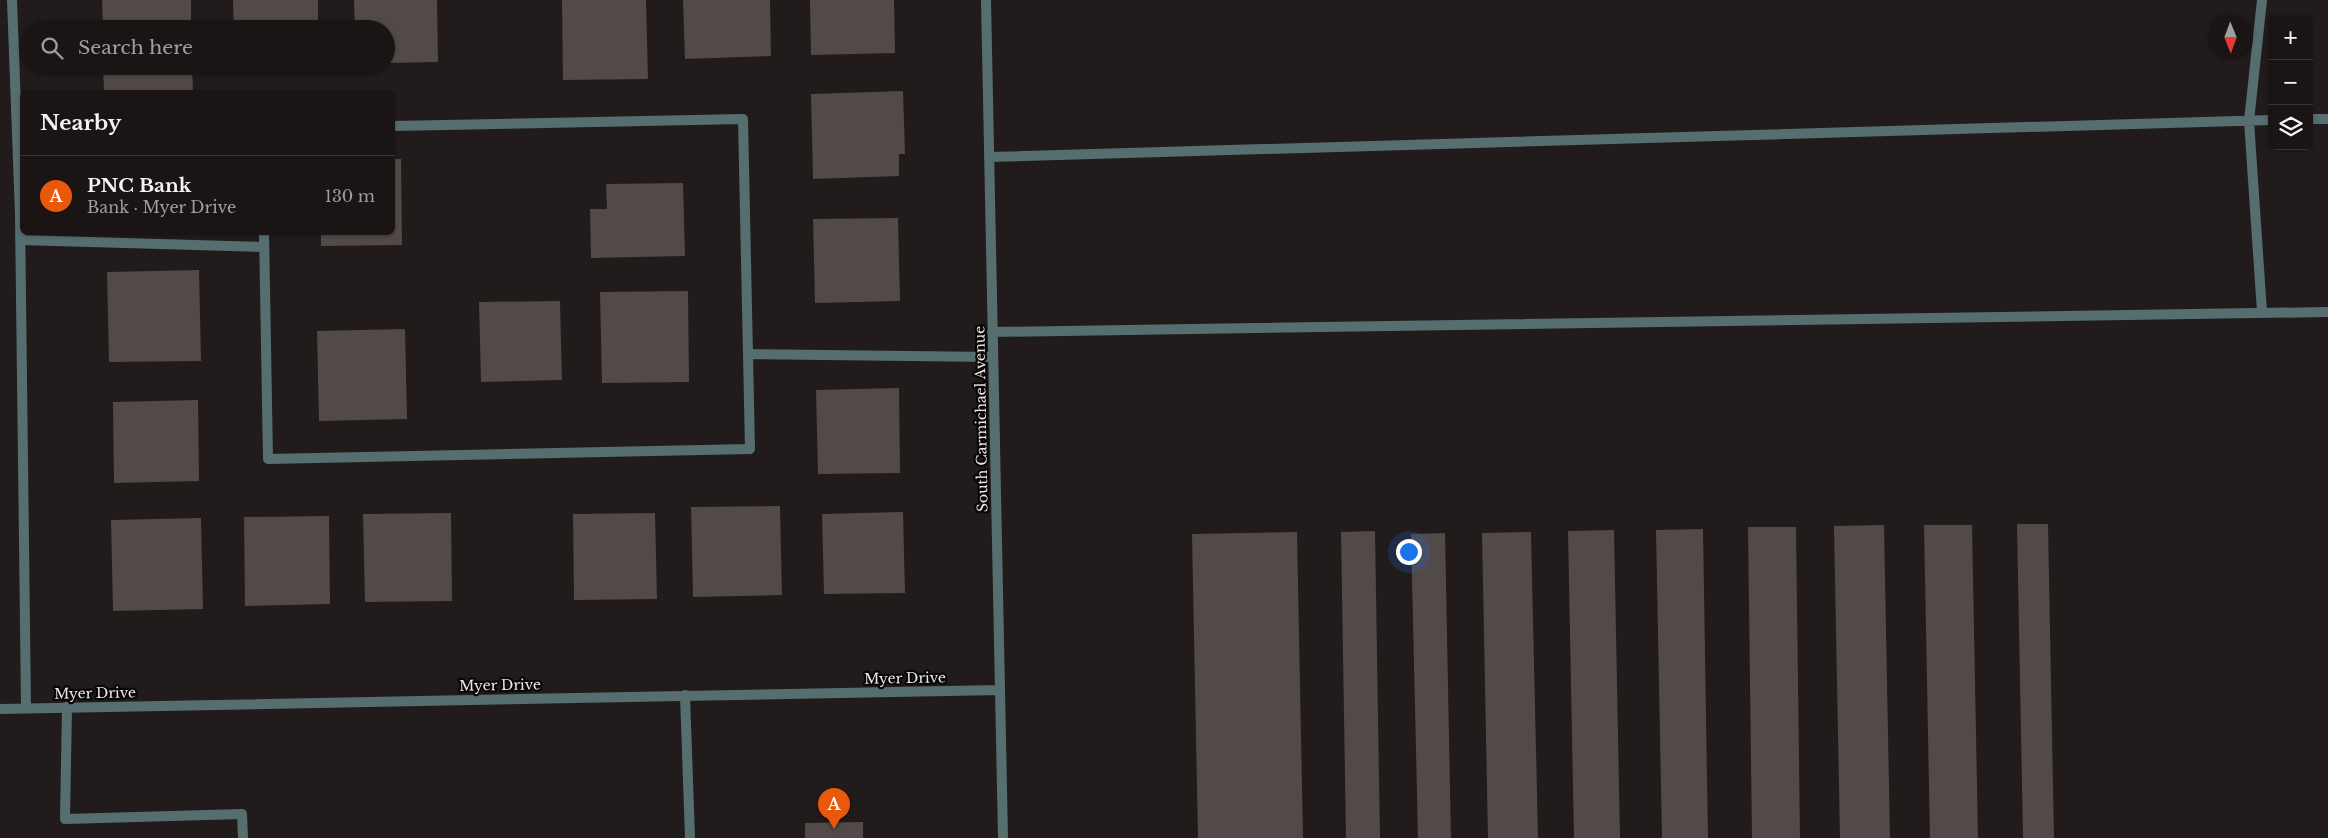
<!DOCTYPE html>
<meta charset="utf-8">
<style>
:root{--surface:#1a1414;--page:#272122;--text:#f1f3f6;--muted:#9f9ea0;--line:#383334;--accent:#ea580c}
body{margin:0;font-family:"Libre Baskerville",serif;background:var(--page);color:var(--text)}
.controls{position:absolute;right:15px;top:15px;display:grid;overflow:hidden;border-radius:8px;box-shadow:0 1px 4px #0004}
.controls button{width:45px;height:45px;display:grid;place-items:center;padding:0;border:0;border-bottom:1px solid var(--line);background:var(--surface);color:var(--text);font:25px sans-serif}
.compass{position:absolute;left:2208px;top:15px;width:45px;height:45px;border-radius:50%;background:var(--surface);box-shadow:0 1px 4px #0004;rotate:179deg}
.you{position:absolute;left:1408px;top:551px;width:18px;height:18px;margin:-12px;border:4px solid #fff;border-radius:50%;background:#1a73e8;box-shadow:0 0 0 8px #1a73e833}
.badge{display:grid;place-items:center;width:32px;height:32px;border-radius:50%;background:var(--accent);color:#fff;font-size:16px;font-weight:700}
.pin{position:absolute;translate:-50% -41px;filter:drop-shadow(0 1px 2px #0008)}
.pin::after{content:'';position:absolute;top:26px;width:18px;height:15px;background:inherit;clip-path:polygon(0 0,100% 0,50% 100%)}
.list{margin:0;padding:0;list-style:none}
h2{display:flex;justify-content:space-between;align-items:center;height:65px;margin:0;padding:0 20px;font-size:21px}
h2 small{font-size:16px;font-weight:400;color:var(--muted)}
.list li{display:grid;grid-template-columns:32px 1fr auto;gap:15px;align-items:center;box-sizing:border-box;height:80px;padding:0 20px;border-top:1px solid var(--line)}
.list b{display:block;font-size:19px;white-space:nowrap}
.list p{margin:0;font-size:16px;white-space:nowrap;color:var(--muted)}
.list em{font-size:16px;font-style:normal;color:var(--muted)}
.icon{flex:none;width:28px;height:28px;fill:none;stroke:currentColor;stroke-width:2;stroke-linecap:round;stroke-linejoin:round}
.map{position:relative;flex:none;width:2328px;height:838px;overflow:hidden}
.search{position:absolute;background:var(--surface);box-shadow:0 1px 4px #0004;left:20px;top:20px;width:375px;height:55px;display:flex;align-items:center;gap:12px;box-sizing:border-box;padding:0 18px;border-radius:28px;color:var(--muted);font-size:19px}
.panel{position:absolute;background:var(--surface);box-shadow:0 1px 4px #0004;left:20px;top:90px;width:375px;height:145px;border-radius:8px}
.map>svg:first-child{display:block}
</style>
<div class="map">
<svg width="2328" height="838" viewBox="0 0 2328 838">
<rect width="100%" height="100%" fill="#221b1b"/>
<!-- building -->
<path fill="#524949" d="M 102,0 L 191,0 L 191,29 L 103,29 Z
M 233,0 L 318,0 L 318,29 L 234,29 Z
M 354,0 L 437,0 L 438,62 L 386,63 L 386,29 L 355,29 Z
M 562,0 L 646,0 L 648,79 L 563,80 Z
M 683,0 L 770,0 L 771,56 L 685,59 Z
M 810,0 L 894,0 L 895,53 L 811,55 Z
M 103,66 L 192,66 L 193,90 L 104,91 Z
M 903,91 L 905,154 L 899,154 L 899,176 L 813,179 L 811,94 Z
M 392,159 L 401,159 L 402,245 L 321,246 L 321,232 L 392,232 Z
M 683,183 L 685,256 L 591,258 L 590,209 L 607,209 L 606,184 Z
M 898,218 L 900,301 L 815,303 L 813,219 Z
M 199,270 L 201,361 L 109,362 L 107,272 Z
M 688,291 L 689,382 L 602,383 L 600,292 Z
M 560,301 L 562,380 L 481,382 L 479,302 Z
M 405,329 L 407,419 L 319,421 L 317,331 Z
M 899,388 L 900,473 L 818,474 L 816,390 Z
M 198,400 L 199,481 L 114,483 L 113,402 Z
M 780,506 L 782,595 L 693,597 L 691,507 Z
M 903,512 L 905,593 L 824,594 L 822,514 Z
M 451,513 L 452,601 L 365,602 L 363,514 Z
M 655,513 L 657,599 L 574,600 L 573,514 Z
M 329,516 L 330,604 L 245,606 L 244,517 Z
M 201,518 L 203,609 L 113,611 L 111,520 Z
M 2017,524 L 2048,524 L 2054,838 L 2023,838 Z
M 1884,525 L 1890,838 L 1840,838 L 1834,526 Z
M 1924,525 L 1972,525 L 1978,838 L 1930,838 Z
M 1748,527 L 1796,527 L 1800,838 L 1752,838 Z
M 1703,529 L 1708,838 L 1662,838 L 1656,530 Z
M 1614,530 L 1620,838 L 1574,838 L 1568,531 Z
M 1375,531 L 1380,838 L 1346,838 L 1341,532 Z
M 1297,532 L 1303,838 L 1198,838 L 1192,534 Z
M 1531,532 L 1538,838 L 1488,838 L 1482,533 Z
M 1445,533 L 1451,838 L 1418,838 L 1411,534 Z
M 863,822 L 863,838 L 805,838 L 805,823 Z"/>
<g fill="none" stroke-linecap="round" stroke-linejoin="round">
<!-- service -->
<path stroke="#566e70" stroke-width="10" d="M 685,695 L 690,838
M 67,707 L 65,819 L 242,814 L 243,838"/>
<!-- minor -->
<path stroke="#566e70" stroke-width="10" d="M 12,0 L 20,214 L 26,708
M 986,0 L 1003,838
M 2262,0 L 2249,121 L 2262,312
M 2309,119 L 2328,119
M 989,157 L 2272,120
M 264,232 L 268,459 L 750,449 L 743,119 L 392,126
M 20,240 L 264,247
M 992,332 L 2328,312
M 748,354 L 993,357
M 0,709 L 1000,690"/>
</g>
<g text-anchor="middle" stroke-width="4.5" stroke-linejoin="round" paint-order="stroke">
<!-- street labels -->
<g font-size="14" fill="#ede7e7" stroke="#090607">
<text transform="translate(981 419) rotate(-91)" y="5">South Carmichael Avenue</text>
<text transform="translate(905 678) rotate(-1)" y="5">Myer Drive</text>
<text transform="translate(500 685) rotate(-1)" y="5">Myer Drive</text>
<text transform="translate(95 693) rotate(-1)" y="5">Myer Drive</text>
</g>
</g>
</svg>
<div class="controls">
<button>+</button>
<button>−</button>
<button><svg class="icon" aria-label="layers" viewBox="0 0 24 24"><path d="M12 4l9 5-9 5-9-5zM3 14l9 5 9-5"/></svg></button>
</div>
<svg class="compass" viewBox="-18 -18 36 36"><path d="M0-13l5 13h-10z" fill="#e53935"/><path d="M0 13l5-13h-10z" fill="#9f9ea0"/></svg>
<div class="you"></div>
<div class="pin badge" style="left:834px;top:829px">A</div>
<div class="search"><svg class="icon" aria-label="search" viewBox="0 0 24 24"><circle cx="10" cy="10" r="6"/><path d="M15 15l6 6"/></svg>Search here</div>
<section class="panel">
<h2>Nearby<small></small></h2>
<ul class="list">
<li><span class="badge">A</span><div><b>PNC Bank</b><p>Bank · Myer Drive</p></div><em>130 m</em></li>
</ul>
</section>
</div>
